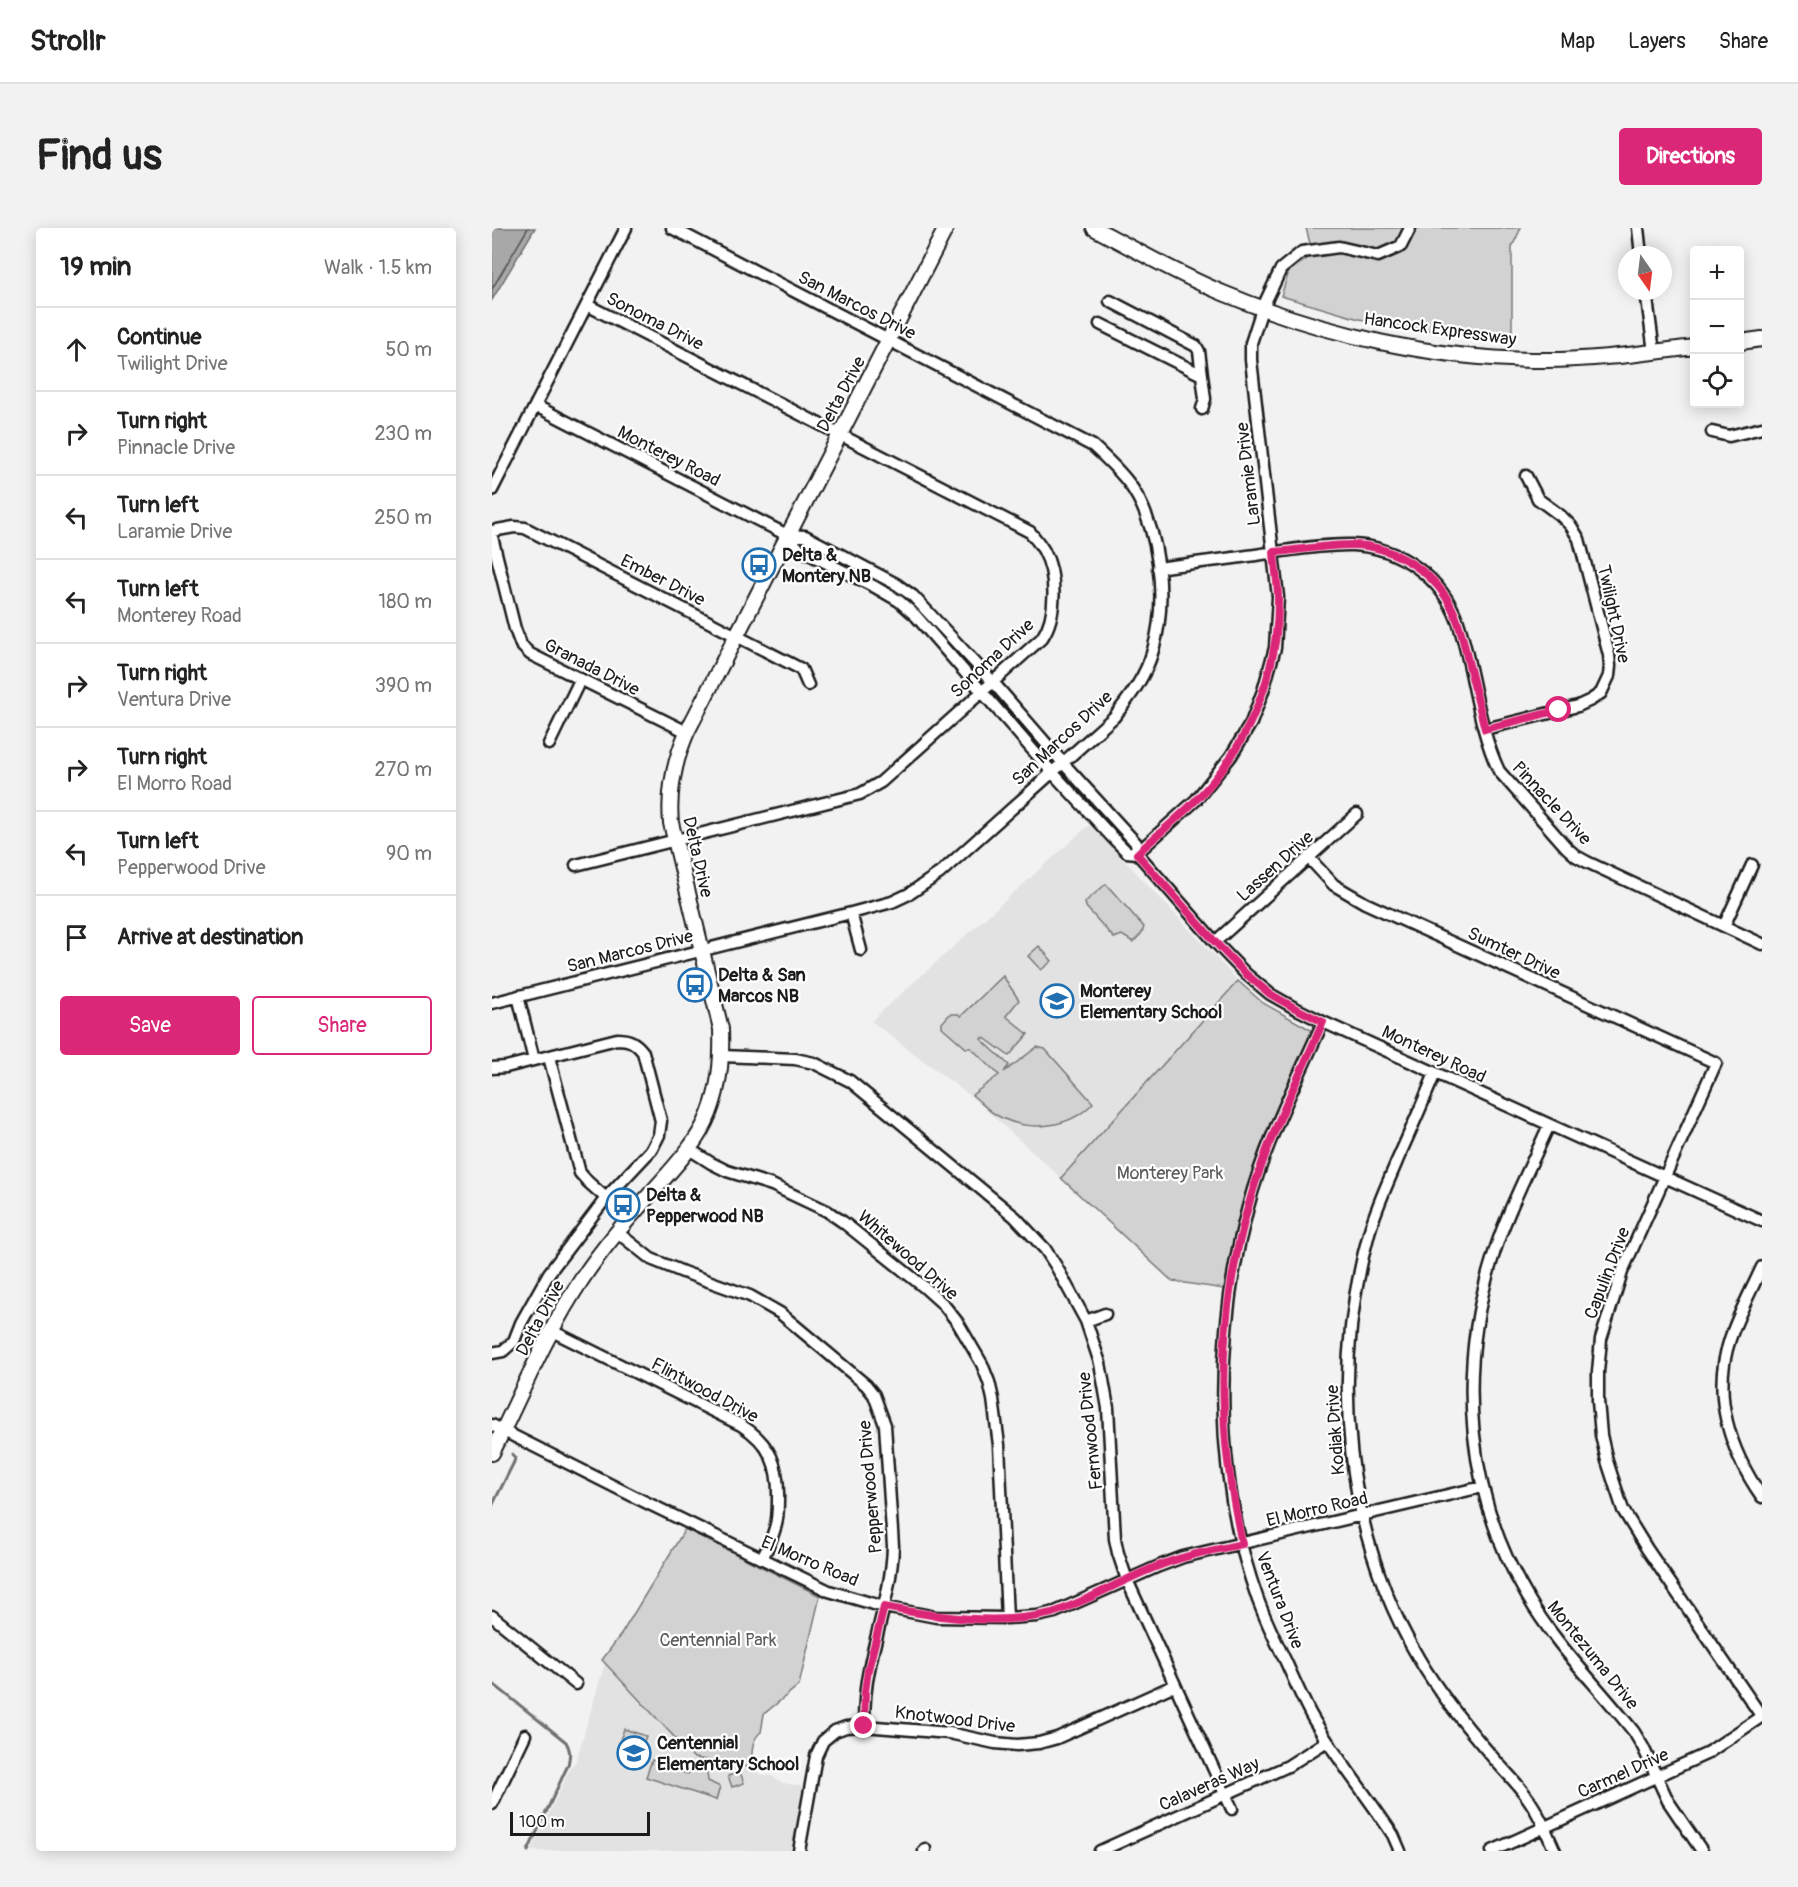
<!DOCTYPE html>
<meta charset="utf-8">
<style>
:root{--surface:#fff;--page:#f2f2f2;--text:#222;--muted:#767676;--line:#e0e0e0;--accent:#db2777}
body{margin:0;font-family:Pangolin,sans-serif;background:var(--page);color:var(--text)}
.controls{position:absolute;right:18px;top:18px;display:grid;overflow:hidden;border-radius:6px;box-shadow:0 3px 15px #0003}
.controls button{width:54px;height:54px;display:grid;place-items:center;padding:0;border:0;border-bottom:2px solid var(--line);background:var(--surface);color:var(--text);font:30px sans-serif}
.compass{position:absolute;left:1126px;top:18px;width:54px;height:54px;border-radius:50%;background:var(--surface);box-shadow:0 3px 15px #0003;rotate:166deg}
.scale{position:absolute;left:18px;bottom:15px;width:140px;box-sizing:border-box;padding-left:6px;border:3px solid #1c1c1c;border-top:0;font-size:16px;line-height:21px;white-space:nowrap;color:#1c1c1c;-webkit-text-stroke:4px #fff;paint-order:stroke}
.stop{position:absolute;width:18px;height:18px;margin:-14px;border:4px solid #db2777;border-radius:50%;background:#fff}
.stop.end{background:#db2777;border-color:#fff;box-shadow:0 2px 6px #0008}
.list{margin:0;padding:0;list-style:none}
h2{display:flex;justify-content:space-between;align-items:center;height:78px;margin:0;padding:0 24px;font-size:26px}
h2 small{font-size:20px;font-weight:400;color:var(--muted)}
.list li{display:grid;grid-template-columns:39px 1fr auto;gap:18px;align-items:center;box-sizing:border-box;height:84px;padding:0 24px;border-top:2px solid var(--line)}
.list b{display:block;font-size:22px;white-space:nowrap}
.list p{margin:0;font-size:20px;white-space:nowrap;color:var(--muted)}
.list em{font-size:20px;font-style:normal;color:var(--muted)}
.actions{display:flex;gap:12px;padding:18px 24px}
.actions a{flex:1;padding:14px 0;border:2px solid var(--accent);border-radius:6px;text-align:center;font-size:21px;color:var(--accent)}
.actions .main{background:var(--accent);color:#fff}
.icon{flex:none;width:33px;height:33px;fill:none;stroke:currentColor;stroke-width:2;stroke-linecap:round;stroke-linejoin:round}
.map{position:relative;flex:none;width:1270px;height:1623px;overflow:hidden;border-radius:6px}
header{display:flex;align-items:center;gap:36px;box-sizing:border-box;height:84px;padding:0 30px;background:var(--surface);border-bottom:2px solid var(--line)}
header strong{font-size:28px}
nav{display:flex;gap:33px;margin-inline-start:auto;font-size:21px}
.intro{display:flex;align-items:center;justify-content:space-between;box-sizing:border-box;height:144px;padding:0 36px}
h1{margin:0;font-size:42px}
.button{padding:15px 27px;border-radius:6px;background:var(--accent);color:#fff;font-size:21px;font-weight:700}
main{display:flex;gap:36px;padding:0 36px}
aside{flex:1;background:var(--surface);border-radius:6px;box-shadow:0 3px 15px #0003}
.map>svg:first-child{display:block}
</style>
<header>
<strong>Strollr</strong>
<nav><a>Map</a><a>Layers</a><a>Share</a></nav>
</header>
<div class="intro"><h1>Find us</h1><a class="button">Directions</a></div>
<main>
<aside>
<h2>19 min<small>Walk · 1.5 km</small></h2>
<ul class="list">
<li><svg class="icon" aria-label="ahead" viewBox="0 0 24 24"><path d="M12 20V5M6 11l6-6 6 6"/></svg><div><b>Continue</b><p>Twilight Drive</p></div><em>50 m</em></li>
<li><svg class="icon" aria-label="right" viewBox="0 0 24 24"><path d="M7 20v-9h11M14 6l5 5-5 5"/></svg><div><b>Turn right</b><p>Pinnacle Drive</p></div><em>230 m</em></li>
<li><svg class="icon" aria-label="left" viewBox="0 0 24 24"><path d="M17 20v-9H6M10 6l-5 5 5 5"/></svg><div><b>Turn left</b><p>Laramie Drive</p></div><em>250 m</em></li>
<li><svg class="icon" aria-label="left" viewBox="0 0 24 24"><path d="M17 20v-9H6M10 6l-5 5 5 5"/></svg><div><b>Turn left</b><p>Monterey Road</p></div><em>180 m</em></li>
<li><svg class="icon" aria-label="right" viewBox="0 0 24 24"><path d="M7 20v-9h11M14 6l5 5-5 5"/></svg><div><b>Turn right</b><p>Ventura Drive</p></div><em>390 m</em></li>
<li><svg class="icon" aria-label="right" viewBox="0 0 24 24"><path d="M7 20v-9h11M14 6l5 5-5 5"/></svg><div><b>Turn right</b><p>El Morro Road</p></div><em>270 m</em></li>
<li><svg class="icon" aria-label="left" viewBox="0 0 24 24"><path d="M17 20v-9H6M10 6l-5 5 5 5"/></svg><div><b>Turn left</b><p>Pepperwood Drive</p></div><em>90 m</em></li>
<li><svg class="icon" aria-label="arrive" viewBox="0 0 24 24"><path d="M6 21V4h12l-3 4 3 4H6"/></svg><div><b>Arrive at destination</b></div></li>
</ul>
<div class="actions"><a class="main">Save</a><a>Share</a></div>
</aside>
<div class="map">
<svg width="1270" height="1623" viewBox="0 0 1270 1623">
<rect width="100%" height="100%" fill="#f2f2f2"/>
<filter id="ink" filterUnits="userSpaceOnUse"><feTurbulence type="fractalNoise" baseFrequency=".0167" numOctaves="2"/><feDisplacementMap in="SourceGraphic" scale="12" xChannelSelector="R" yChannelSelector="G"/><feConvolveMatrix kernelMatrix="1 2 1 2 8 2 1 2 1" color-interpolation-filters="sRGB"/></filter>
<g filter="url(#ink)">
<!-- built -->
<path fill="#e2e2e2" d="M 597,597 L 602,600 L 746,753 L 569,950 L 481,870 L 379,793 Z
M 113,1435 L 202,1530 L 261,1540 L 267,1546 L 280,1548 L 291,1555 L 311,1558 L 300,1623 L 39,1623 L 79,1539 L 84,1533 Z"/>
<!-- green -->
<path fill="#d2d2d2" stroke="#777" stroke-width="1.5" d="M 814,0 L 1029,0 L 1020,19 L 1020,115 L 867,91 L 789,68 L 797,43 L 821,27 Z
M 614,656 L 652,699 L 649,706 L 641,714 L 630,707 L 622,710 L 594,679 L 593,674 Z
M 547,718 L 560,733 L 549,742 L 536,728 Z
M 511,748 L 527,772 L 514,788 L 536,806 L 517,828 L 491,809 L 489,811 L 517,837 L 512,844 L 545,819 L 553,821 L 601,875 C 577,901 536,904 506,888 C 496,883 489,874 480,867 L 507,847 L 479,820 L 474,820 L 450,799 L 450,795 L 458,786 L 466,786 L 469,788 Z
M 746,753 L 771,775 L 819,802 L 819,807 C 799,849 778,891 763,935 C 749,976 740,1018 732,1061 L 680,1053 L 569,950 Z
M 193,1301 L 328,1368 L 307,1457 L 272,1486 L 269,1504 C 259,1511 259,1529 261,1540 L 202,1530 L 110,1432 L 130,1405 Z
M 132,1501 L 154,1508 L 149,1522 L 127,1515 Z
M 160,1532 L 180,1539 L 182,1542 L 196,1546 L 204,1535 L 210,1533 L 214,1537 L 216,1553 L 228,1559 L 224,1572 L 154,1549 Z
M 248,1544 L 252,1555 L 240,1559 L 236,1548 Z"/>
<!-- water -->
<path fill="#a8a8a8" stroke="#707070" stroke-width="1.5" d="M 0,0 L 43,0 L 0,72 Z"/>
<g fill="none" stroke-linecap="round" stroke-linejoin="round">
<!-- shore -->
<path stroke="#545454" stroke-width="1.5" d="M 0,61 L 36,0"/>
<!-- stream -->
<path stroke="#707070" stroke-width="3" d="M 0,1278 L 22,1234 L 23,1230 L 20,1226
M 0,1455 L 74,1514 C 79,1523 78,1527 76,1537 L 36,1623"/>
<!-- minor casing -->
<g stroke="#1c1c1c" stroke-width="15">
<path id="minor" d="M 1146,0 L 1149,27
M 1154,63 L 1162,124
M 618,73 L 704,118 L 707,123 L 713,171 L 710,181
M 608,96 L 710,147
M 44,178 L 295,307 L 307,321 L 383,359 L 407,373 L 424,388 L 559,543 L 620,609 L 635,624 L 645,625
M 1220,204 L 1237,208 L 1270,200
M 0,262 L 134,0
M 0,303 L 22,299 L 33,300 L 309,441 L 316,457
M 295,307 L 313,308 L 404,356 L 421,368 L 500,453 L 571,535 L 644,615 L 645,625 L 723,714 L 754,746 L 778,766 L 801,779 L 831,794 L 1270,993
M 0,309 L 23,401 L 29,417 L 38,426 L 195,504
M 666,340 C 701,335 736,331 770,326 C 800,322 832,316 861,317 C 908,319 950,350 966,394 C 982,442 985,497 1007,543 L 1074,619 L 1084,628 L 1095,634 L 1270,716
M 993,501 L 1086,478 L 1099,472 L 1109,465 L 1117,448 L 1118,438 L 1117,427 L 1087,311 L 1079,298 L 1069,288 L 1046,271 L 1034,248
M 57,516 L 88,452
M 645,625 L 704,572 L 739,528 L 759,495 L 771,463 L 783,420 L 786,369 L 759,132 L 759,115 L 770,81 L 789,41 L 810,24 L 847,19 L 886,28 L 909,18 L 918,0
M 816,629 L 842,657 L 873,675 L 1224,835 L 1130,1044 L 1109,1111 L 1106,1144 L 1106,1173 L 1109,1207 L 1115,1233 L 1131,1282 L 1155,1321 L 1270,1489
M 84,637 L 368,566 L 389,554 L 550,410 C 565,388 565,347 552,323 C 548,316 543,310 538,304 L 95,77
M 359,685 L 369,722
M 1232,698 L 1260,637
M 723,714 L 865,586
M 26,768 L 42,832
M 0,775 L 359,685 L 400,674 L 417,666 L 448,645 L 622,489 C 638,469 654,448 661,422 C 676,372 668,297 636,254 C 626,241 613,229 601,218 L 180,0
M 831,794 C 804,854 773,915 756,979 C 722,1106 721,1247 766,1372 C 774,1393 784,1414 794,1434 C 802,1452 810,1470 819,1487 C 843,1529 875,1567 901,1607 L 908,1623
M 230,828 L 303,831 L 322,835 L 358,853 L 523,989 L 553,1021 L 564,1038 L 594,1093 L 608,1135 L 616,1180 L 623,1311 L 626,1325 L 635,1352 L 740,1581
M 57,829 L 88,945 L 96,954 L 114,970
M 0,840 L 14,839 L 125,811 C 137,811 143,814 151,824 L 169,893 L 167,907 L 160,921 L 114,970 L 57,1045 L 29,1095 L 22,1113 L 11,1123 L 0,1125
M 943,845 C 931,875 918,904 905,933 C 895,957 884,980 877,1005 C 838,1146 852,1304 927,1431 C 947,1465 972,1496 998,1526 C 1012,1543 1030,1559 1041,1578 C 1050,1592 1056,1608 1063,1623
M 1057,897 C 1037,942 1013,987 999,1035 C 965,1146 975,1267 1035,1368 C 1064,1418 1106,1458 1142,1504 L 1151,1519 L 1176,1573 L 1210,1623
M 197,921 L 219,935 L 235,943 L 280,957 L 335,983 L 351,994 L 432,1059 L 451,1076 L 466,1095 L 490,1136 L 497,1154 L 501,1171 L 507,1217 L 515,1390
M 125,1004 L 159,1031 L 191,1044 L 258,1068 L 288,1085 L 374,1157 L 382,1167 L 393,1197 L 401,1318 C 400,1360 385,1400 377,1442 C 373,1460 372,1479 372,1498
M 1270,1039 C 1259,1063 1246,1087 1238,1111 C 1219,1167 1238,1223 1270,1269
M 594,1093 L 613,1086
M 60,1103 L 249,1197 C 279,1216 287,1238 286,1272 C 286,1281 286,1292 283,1300 C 280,1311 275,1321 270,1331
M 0,1197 L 143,1269 L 337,1363 L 392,1379 L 444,1389 L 515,1390 L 545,1388 L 563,1384 L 667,1338 L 691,1329 L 990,1259
M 0,1388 L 84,1456
M 0,1576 L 33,1507
M 307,1623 L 324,1528 L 331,1513 L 343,1503 L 354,1499 L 372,1498 L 457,1505 L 503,1515 L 525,1517 L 547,1515 L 565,1510 L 683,1457
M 432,1623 L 433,1621
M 608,1623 L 796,1538 L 835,1513
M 1000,1623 L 1214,1526 L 1270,1488"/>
</g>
<!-- major casing -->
<g stroke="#1c1c1c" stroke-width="18">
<path id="major" d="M 602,0 C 644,22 687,47 731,65 C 832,107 944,132 1053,132 C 1104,132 1153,125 1202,119
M 1248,114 L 1270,111
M 0,1225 C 29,1167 54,1105 90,1051 C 111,1019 136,991 161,963 C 182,939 205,916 217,886 C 228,858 230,831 229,801 L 179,595 C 176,562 182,534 195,504 L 454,0"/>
</g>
<!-- minor -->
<use href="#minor" stroke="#fff" stroke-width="10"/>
<!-- major -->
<use href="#major" stroke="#fff" stroke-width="14"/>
</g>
</g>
<g fill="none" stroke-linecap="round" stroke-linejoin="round" filter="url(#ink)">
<!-- route -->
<path stroke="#db2777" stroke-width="8" d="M 372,1498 L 373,1464 L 376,1442 L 392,1379 C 445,1389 507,1398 560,1385 C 574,1381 586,1374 599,1369 C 621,1358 643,1347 666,1338 C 693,1327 722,1322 750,1316 C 741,1271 733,1227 732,1181 C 728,1096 743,1007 773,927 C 790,882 812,838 831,794 L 801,779 L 778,766 L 754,746 L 723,714 L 645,626 C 664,608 685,591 703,573 C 756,520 787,445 786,370 C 786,355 783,340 782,324 C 808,322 834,317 860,317 C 899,317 940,342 958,376 C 967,393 971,411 975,429 C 981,453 987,477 993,501 L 1067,482"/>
</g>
<!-- icons -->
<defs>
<g id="bus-ring" transform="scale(1.725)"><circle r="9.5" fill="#fff" stroke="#1f6fb2" stroke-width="1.5"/><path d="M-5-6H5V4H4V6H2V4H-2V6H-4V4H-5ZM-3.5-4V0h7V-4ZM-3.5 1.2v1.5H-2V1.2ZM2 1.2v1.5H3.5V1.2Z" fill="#1f6fb2"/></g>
<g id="school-ring" transform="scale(1.725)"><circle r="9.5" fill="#fff" stroke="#1f6fb2" stroke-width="1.5"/><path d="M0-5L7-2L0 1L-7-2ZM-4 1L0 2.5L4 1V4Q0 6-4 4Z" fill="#1f6fb2"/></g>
</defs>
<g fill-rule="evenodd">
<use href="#bus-ring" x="267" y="337"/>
<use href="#bus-ring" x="203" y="757"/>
<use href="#school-ring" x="565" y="773"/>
<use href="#bus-ring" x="131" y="977"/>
<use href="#school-ring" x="142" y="1525"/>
</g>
<g text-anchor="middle" stroke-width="4.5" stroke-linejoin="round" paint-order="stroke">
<!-- street labels -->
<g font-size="18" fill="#1c1c1c" stroke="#fff">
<text transform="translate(365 77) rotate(27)" y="6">San Marcos Drive</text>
<text transform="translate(163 93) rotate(27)" y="6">Sonoma Drive</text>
<text transform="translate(948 101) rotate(8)" y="6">Hancock Expressway</text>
<text transform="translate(349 166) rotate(-62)" y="6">Delta Drive</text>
<text transform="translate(177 228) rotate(27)" y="6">Monterey Road</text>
<text transform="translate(756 246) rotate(-97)" y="6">Laramie Drive</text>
<text transform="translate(171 352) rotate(27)" y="6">Ember Drive</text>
<text transform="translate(1122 386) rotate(78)" y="6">Twilight Drive</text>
<text transform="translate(500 430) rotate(-43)" y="6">Sonoma Drive</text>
<text transform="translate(100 439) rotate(27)" y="6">Granada Drive</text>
<text transform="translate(570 510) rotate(-43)" y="6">San Marcos Drive</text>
<text transform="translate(1060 575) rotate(47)" y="6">Pinnacle Drive</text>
<text transform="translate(206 629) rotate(77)" y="6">Delta Drive</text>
<text transform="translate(783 638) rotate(-42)" y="6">Lassen Drive</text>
<text transform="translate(138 723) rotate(-14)" y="6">San Marcos Drive</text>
<text transform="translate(1022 725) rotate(25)" y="6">Sumter Drive</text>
<text transform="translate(942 826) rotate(25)" y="6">Monterey Road</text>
<text transform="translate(416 1027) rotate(41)" y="6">Whitewood Drive</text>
<text transform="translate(1115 1045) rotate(-69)" y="6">Capulin Drive</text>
<text transform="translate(48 1090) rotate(-62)" y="6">Delta Drive</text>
<text transform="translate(213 1162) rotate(28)" y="6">Flintwood Drive</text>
<text transform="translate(843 1202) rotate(-94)" y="6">Kodiak Drive</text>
<text transform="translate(598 1203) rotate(-96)" y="6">Fernwood Drive</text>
<text transform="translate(378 1259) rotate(-95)" y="6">Pepperwood Drive</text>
<text transform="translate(825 1281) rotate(-13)" y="6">El Morro Road</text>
<text transform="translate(318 1333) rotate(23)" y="6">El Morro Road</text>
<text transform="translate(788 1372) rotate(69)" y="6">Ventura Drive</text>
<text transform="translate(1101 1427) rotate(51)" y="6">Montezuma Drive</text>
<text transform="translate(463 1491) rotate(7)" y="6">Knotwood Drive</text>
<text transform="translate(1131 1545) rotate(-24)" y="6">Carmel Drive</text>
<text transform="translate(717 1556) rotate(-24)" y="6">Calaveras Way</text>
</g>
<!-- poi labels -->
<g font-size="18" font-weight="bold" fill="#1c1c1c" stroke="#fff" text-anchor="start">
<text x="290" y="333">Delta &amp;<tspan x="290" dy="21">Montery NB</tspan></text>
<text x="226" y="753">Delta &amp; San<tspan x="226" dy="21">Marcos NB</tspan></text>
<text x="588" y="769">Monterey<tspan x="588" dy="21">Elementary School</tspan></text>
<text x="154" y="973">Delta &amp;<tspan x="154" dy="21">Pepperwood NB</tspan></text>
<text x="165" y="1521">Centennial<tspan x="165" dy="21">Elementary School</tspan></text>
</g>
<!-- park labels -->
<g font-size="18" fill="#5c5c5c" stroke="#fff">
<text x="678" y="951">Monterey Park</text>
<text x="226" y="1418">Centennial Park</text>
</g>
</g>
</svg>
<div class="controls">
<button>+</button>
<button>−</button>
<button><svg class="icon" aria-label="locate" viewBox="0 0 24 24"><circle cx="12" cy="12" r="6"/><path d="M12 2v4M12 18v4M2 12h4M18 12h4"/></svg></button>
</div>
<svg class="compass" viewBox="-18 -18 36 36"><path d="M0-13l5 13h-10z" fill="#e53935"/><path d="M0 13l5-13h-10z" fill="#767676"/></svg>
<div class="scale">100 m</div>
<div class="stop" style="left:1067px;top:482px"></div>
<div class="stop end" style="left:372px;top:1498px"></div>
</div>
</main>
